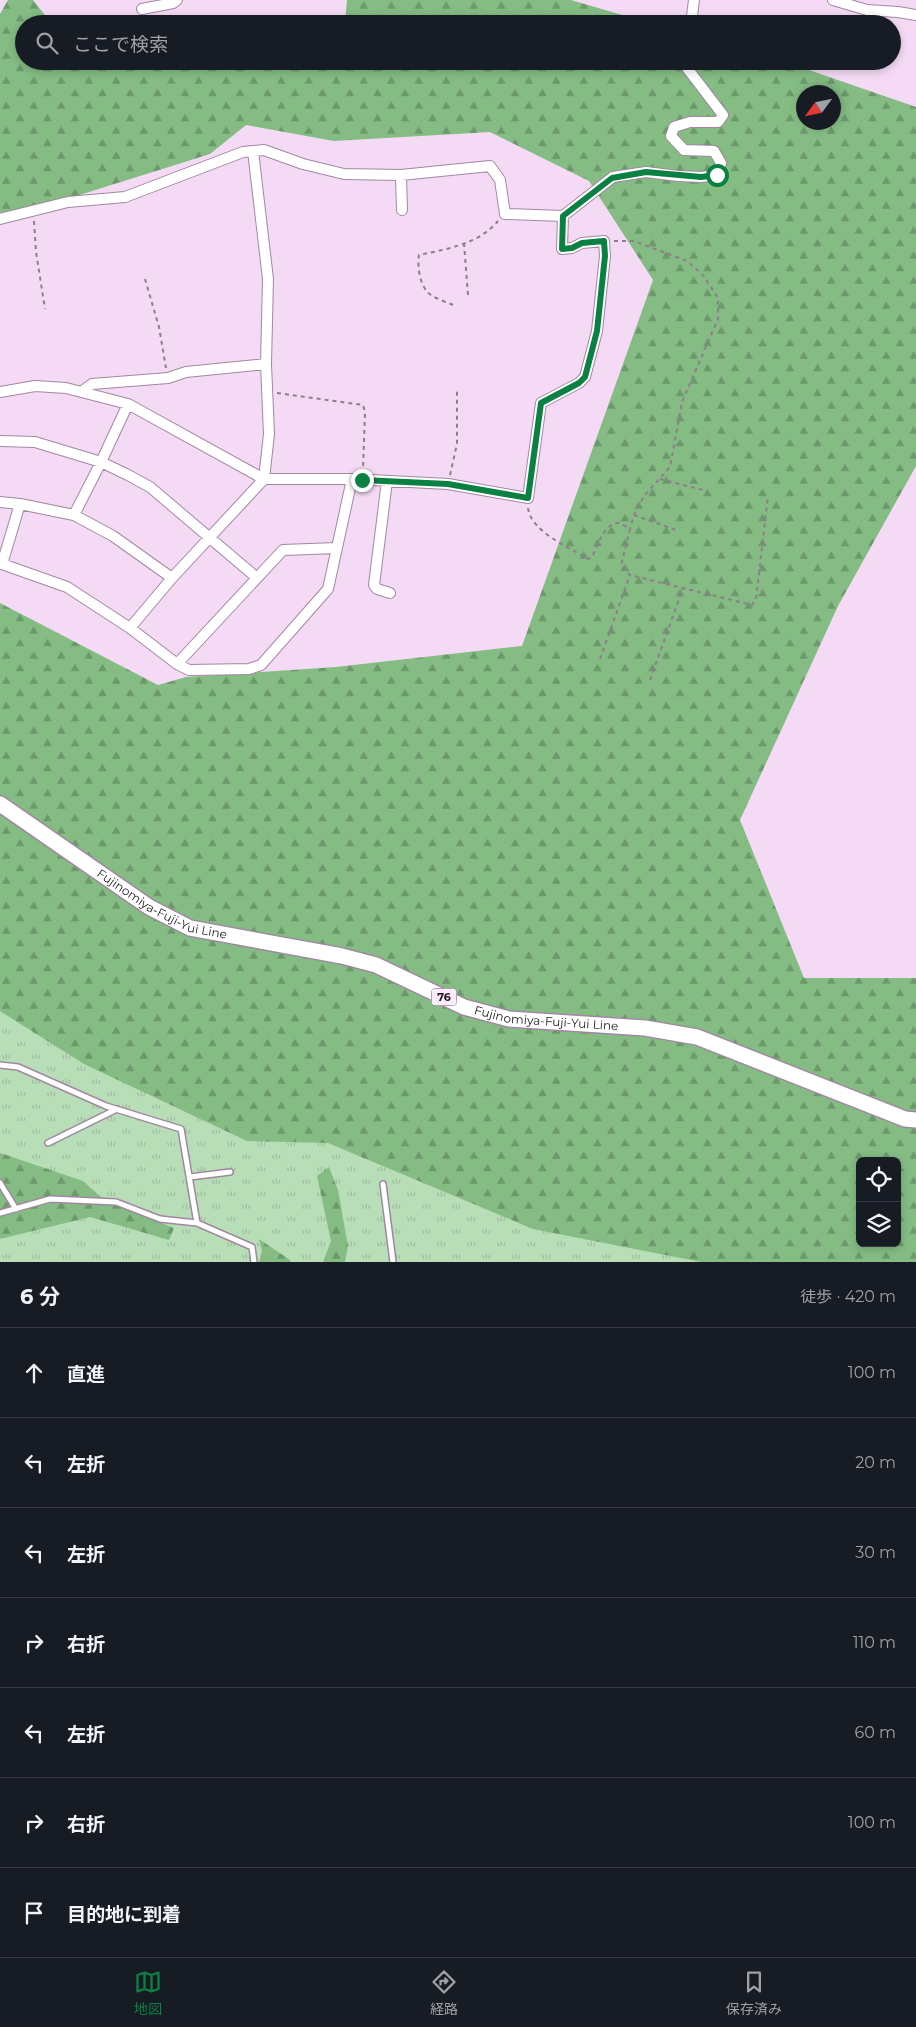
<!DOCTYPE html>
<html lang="ja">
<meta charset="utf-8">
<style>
:root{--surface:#171b24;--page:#20242c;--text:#f1f3f6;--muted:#9ea1a6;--line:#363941;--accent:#0b8043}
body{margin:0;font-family:Montserrat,"Noto Sans JP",sans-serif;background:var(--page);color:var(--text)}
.controls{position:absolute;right:15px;bottom:15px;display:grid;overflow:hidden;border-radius:8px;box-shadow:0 2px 8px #0003}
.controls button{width:45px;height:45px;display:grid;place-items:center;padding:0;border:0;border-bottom:1px solid var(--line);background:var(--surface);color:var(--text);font:25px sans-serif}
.compass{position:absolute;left:796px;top:85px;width:45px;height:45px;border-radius:50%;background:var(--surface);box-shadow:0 2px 8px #0003;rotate:237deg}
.stop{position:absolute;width:15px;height:15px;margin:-11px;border:4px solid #0b8043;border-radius:50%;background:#fff}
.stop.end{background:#0b8043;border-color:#fff;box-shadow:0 1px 5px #0008}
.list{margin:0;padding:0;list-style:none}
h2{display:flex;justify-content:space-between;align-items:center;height:65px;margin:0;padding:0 20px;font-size:21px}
h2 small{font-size:16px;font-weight:400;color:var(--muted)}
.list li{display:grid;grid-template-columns:32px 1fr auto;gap:15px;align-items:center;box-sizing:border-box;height:90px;padding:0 20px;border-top:1px solid var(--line)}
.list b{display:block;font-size:19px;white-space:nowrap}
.list em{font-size:16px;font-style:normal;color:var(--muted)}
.icon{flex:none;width:28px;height:28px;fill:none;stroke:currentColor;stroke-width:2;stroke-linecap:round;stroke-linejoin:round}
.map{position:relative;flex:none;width:916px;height:1262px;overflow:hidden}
.search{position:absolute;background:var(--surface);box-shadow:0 2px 8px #0003;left:15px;right:15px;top:15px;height:55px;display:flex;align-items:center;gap:12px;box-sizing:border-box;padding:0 18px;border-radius:28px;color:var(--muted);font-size:19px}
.sheet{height:695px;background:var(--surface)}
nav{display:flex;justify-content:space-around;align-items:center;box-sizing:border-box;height:70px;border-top:1px solid var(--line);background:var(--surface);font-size:14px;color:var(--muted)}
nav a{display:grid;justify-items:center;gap:2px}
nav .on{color:var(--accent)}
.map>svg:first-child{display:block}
</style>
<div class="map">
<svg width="916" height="1262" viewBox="0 0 916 1262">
<defs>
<pattern id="grass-tufts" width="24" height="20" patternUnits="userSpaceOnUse" patternTransform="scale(1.25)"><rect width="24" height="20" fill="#b8deb8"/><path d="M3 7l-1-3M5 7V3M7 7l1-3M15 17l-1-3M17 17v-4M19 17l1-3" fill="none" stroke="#9ebe9e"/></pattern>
<pattern id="forest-firs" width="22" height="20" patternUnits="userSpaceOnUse" patternTransform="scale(1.25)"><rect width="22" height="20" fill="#84bc84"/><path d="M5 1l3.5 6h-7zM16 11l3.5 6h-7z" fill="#6c986c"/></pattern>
</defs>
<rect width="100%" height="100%" fill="#f5daf5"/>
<!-- grass -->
<path fill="url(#grass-tufts)" d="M 0,996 L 766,1262 L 0,1262 Z"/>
<!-- forest -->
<path fill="url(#forest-firs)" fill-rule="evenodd" d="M 8,0 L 33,0 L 52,24 L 24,24 L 24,61 L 83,61 L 89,69 L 111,61 L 783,61 L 916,107 L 916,466 L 838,606 L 740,820 L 804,978 L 916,978 L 916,1262 L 701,1262 L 533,1229 L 328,1143 L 247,1141 L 84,1064 L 0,1011 L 0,603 L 158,685 L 186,677 L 336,667 L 522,646 L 653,280 L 589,181 L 490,132 L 334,141 L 246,125 L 210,154 L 0,220 L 0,14 ZM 804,92 L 834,92 L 834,122 L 804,122 ZM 860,1161 L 897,1161 L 897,1243 L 860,1243 Z
M 347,0 L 571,0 L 653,24 L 212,24 L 222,20 L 345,21 Z
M 0,1153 L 83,1181 L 103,1199 L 174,1228 L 169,1240 L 90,1217 L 0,1239 Z
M 329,1167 L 338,1190 L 348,1246 L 345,1262 L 323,1262 L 331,1241 L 317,1176 Z
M 259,1239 L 290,1260 L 291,1262 L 259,1262 L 262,1251 Z"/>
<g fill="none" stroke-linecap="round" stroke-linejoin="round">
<!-- service casing -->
<g stroke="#a188a1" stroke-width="8">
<path id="service" d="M 0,1065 L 18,1067 L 106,1106 L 181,1129 L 197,1223
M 48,1143 L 117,1109
M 190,1177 L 230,1172
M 0,1183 L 16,1209
M 383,1184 L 393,1262
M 0,1213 L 50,1199 L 116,1202 L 160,1219 L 197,1223 L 252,1247 L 254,1262"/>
</g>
<!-- minor casing -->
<g stroke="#a188a1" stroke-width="12">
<path id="minor" d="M 833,0 L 867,10 L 898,12 L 916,15
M 142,9 L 173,3 L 177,0
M 691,24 L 694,0
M 401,175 L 402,210
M 0,219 L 68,202 L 125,197 L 243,152 L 253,151 L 264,150 L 303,164 L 344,174 L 401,175 L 490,166 L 500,180 L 505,214 L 563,216 L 613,177 L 646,172 L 678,176 L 701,177 L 717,175 L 721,163 L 714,151 L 684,150 L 671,136 L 674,127 L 690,122 L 718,122 L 723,115 L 684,64 L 684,61
M 0,392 L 35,386 L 66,388 L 128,404 L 264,479 L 352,479 L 448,484 L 528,498 L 541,403 L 579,383 L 585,377 L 597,331 L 605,256 L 604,241 L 582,243 L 572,248 L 562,249 L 563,216
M 81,392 L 92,384 L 168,378 L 186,372 L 266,364
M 0,441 L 35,442 L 101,462 L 128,475 L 150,487 L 257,578
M 387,481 L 374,585 L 377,589 L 390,593
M 0,502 L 20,504 L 2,564 L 67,587 L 130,628 L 177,664 L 189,670 L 249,669 L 261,665 L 328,589 L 352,479
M 20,504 L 74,515 L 113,536 L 172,578
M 74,515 L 101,462 L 128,404
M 130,628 L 172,578 L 264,479 L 269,434 L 266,364 L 268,279 L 253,151
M 177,664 L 283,550 L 336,548"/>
</g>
<!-- primary casing -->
<g stroke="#a188a1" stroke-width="18">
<g id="primary">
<path id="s1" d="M 0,804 L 149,907 L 190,928 L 342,956 L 376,965 L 464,1007 L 509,1019 L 645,1028 L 697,1037 L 905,1119 L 916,1120"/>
</g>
</g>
<!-- path -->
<path stroke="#8f7d8f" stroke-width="2" stroke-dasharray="4 4" stroke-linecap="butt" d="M 34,221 L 36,252 L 45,309
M 614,241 L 634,241 L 687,261 L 703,275 L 718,298 L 718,319 L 682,402 L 670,467 L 644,496 L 634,515 L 630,529
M 464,243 L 468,295
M 145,279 L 159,327 L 166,368
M 453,305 C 446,302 437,299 431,295 C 420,288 417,267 419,255 C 447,249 479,244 498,221
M 277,393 L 363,405 L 365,412 L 363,470
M 450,475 L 457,444 L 457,389
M 660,479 L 707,491
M 528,508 C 531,532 569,547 588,559 L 592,557 C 597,547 605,521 619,523 C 622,524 627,527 630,529 L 621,566 L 630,575 L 752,605 L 756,599 L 768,496
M 634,515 L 676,530
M 600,659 L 630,575
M 650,680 L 683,588"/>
<!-- service -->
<use href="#service" stroke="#fff" stroke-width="5"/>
<!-- minor -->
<use href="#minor" stroke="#fff" stroke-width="10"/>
<!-- primary -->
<use href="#primary" stroke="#fff" stroke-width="15"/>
</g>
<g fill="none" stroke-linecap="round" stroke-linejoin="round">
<!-- route -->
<path stroke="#0b8043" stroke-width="6" d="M 362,480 L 448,484 L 528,498 L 541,403 L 579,383 L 585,377 L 597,331 L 605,256 L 604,241 L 582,243 L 572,248 L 562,249 L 563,216 L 612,178 L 646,172 L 701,177 L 717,175"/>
</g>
<g text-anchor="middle" stroke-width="4" stroke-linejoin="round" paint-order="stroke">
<!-- shield labels -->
<rect fill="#fcebfb" stroke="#635762" stroke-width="1" x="431.5" y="988.5" width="25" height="17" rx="4"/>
<g font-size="11" font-weight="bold" fill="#211821">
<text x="444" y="1001">76</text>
</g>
<!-- street labels -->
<g font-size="12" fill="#211821" stroke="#fcebfb">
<text dy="4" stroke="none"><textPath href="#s1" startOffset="192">Fujinomiya-Fuji-Yui Line</textPath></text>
<text dy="4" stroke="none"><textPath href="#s1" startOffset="598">Fujinomiya-Fuji-Yui Line</textPath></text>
</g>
</g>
</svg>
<div class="controls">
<button><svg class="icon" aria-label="locate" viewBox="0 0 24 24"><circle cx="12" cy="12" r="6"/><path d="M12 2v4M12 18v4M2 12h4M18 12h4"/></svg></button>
<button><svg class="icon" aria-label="layers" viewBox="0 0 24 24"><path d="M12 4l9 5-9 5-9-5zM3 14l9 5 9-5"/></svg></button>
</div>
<svg class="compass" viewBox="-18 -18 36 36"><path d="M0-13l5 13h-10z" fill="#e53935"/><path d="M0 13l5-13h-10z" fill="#9ea1a6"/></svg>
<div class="stop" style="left:717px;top:175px"></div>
<div class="stop end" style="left:362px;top:480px"></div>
<div class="search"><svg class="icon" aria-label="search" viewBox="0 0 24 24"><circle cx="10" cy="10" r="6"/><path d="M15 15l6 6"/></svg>ここで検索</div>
</div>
<section class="sheet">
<h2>6 分<small>徒歩 · 420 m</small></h2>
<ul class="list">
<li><svg class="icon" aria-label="ahead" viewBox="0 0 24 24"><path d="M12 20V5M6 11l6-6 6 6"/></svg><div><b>直進</b></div><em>100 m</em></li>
<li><svg class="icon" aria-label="left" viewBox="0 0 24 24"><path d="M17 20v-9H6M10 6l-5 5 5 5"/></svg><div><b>左折</b></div><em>20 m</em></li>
<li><svg class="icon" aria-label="left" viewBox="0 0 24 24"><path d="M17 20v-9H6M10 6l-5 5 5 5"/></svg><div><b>左折</b></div><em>30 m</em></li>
<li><svg class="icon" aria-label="right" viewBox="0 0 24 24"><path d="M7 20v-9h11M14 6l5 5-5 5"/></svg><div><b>右折</b></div><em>110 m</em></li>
<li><svg class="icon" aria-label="left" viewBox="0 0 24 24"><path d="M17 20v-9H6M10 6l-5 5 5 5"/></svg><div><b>左折</b></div><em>60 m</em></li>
<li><svg class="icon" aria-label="right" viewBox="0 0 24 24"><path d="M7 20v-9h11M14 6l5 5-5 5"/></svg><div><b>右折</b></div><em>100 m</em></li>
<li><svg class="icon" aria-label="arrive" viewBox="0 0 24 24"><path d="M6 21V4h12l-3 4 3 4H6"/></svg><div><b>目的地に到着</b></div></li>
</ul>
</section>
<nav>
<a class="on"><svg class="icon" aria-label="map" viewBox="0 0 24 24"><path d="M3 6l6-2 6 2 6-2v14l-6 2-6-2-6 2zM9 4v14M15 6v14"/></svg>地図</a>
<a><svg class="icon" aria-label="directions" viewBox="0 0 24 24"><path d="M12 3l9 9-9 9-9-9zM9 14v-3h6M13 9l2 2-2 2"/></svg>経路</a>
<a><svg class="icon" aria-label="saved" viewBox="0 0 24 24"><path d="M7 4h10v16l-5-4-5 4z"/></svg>保存済み</a>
</nav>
